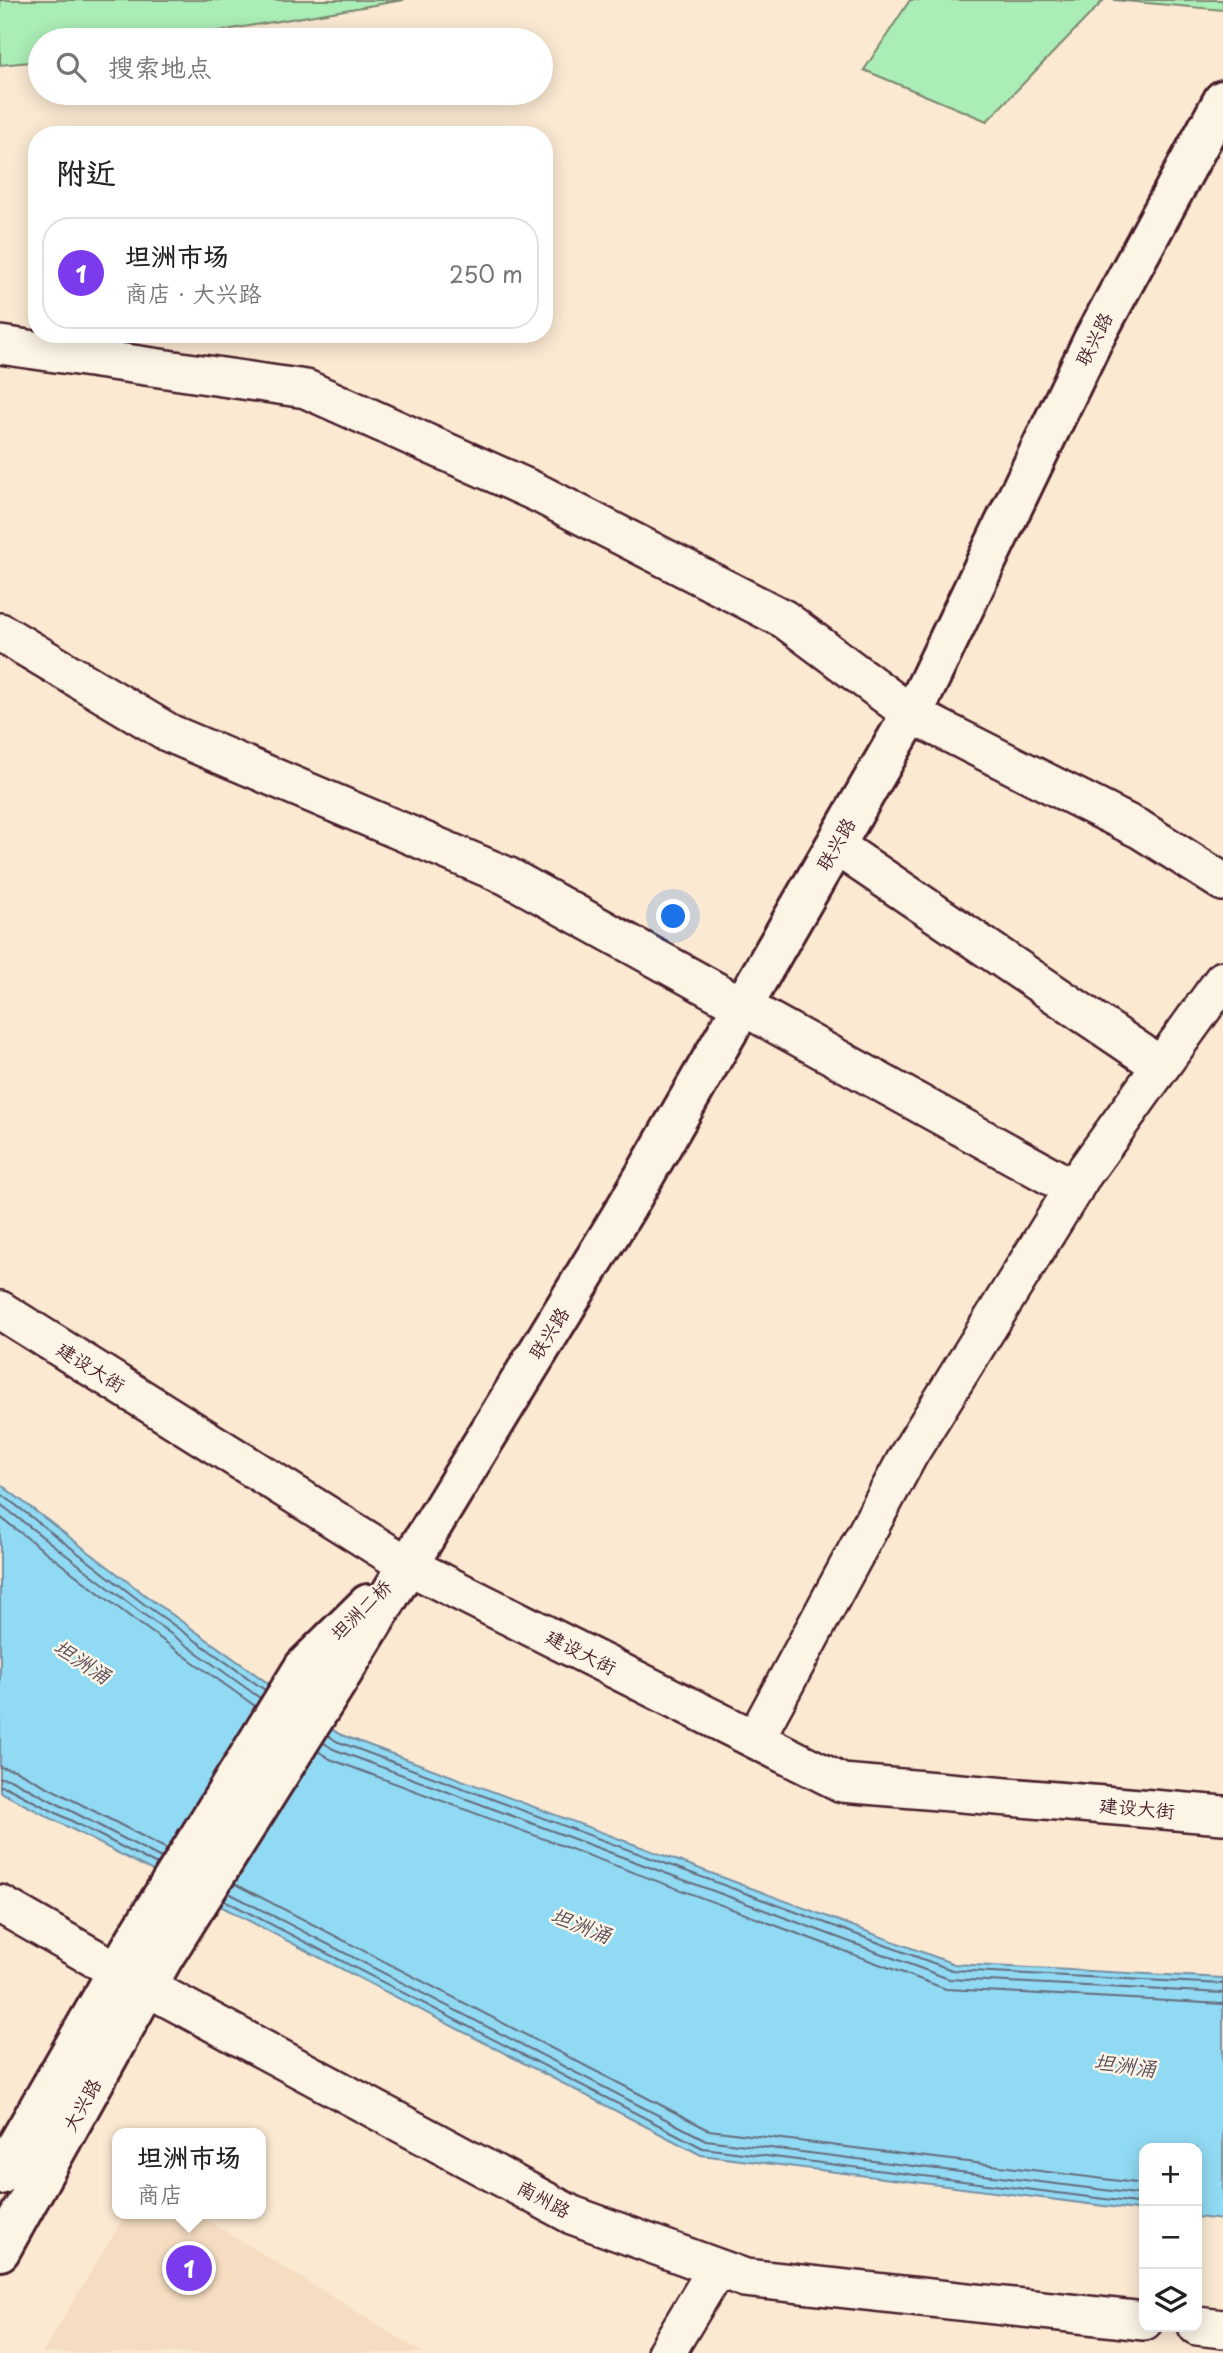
<!DOCTYPE html>
<html lang="zh">
<meta charset="utf-8">
<style>
:root{--surface:#fff;--page:#f6f6f6;--text:#222;--muted:#767676;--line:#e0e0e0;--accent:#7c3aed}
body{margin:0;font-family:"Playpen Sans","LXGW WenKai TC",sans-serif;background:var(--page);color:var(--text)}
.controls{position:absolute;right:21px;bottom:21px;display:grid;overflow:hidden;border-radius:14px;box-shadow:0 4px 18px #0003}
.controls button{width:63px;height:63px;display:grid;place-items:center;padding:0;border:0;border-bottom:2px solid var(--line);background:var(--surface);color:var(--text);font:35px sans-serif}
.you{position:absolute;left:674px;top:917px;width:24px;height:24px;margin:-18px;border:5px solid #fff;border-radius:50%;background:#1a73e8;box-shadow:0 0 0 10px #1a73e833}
.badge{display:grid;place-items:center;width:46px;height:46px;border-radius:50%;background:var(--accent);color:#fff;font-size:23px;font-weight:700}
.pin{position:absolute;translate:-50% -50%;border:4px solid #fff;box-shadow:0 2px 7px #0006}
.popup{position:absolute;left:112px;top:2128px;width:154px;height:91px;box-sizing:border-box;display:grid;place-content:center;border-radius:14px;background:var(--surface);filter:drop-shadow(0 2px 5px #0005);font-size:23px;white-space:nowrap;color:var(--muted)}
.popup b{font-size:26px;color:var(--text)}
.popup::after{content:'';position:absolute;left:50%;top:100%;margin-left:-14px;border:14px solid transparent;border-top-color:var(--surface)}
.list{margin:0;padding:0;list-style:none}
h2{display:flex;justify-content:space-between;align-items:center;height:91px;margin:0;padding:0 28px;font-size:30px}
h2 small{font-size:23px;font-weight:400;color:var(--muted)}
.list li{display:grid;grid-template-columns:46px 1fr auto;gap:21px;align-items:center;box-sizing:border-box;height:112px;margin:0 14px 14px;padding:0 14px;border:2px solid var(--line);border-radius:28px}
.list b{display:block;font-size:26px;white-space:nowrap}
.list p{margin:0;font-size:23px;white-space:nowrap;color:var(--muted)}
.list em{font-size:23px;font-style:normal;color:var(--muted)}
.icon{flex:none;width:38px;height:38px;fill:none;stroke:currentColor;stroke-width:2;stroke-linecap:round;stroke-linejoin:round}
.map{position:relative;flex:none;width:1223px;height:2353px;overflow:hidden}
.search{position:absolute;background:var(--surface);box-shadow:0 4px 18px #0003;left:28px;top:28px;width:525px;height:77px;display:flex;align-items:center;gap:18px;box-sizing:border-box;padding:0 24px;border-radius:38px;color:var(--muted);font-size:26px}
.panel{position:absolute;background:var(--surface);box-shadow:0 4px 18px #0003;left:28px;top:126px;width:525px;height:217px;border-radius:28px}
.map>svg:first-child{display:block}
</style>
<div class="map">
<svg width="1223" height="2353" viewBox="0 0 1223 2353">
<rect width="100%" height="100%" fill="#fbe9d2"/>
<filter id="ink" filterUnits="userSpaceOnUse"><feTurbulence type="fractalNoise" baseFrequency=".0143" numOctaves="2"/><feDisplacementMap in="SourceGraphic" scale="14" xChannelSelector="R" yChannelSelector="G"/><feConvolveMatrix kernelMatrix="1 2 1 2 8 2 1 2 1" color-interpolation-filters="sRGB"/></filter>
<g filter="url(#ink)">
<!-- built -->
<path fill="#f6ddc2" d="M 126,2214 L 197,2214 L 424,2353 L 42,2353 Z"/>
<!-- green -->
<path fill="#abedb6" stroke="#7a8670" stroke-width="2" d="M 0,0 L 404,0 L 166,40 L 40,40 L 40,61 L 0,65 Z
M 910,0 L 1104,0 L 987,121 L 864,70 Z
M 1114,0 L 1223,0 L 1223,10 Z"/>
<!-- water -->
<path fill="#91daf3" stroke="#758fa3" stroke-width="2" d="M 0,1484 L 149,1598 L 339,1734 L 954,1964 L 1223,1978 L 1223,2220 L 1197,2217 L 1197,2148 L 1144,2148 L 1144,2211 L 701,2155 L 0,1792 Z"/>
<g fill="none" stroke-linecap="round" stroke-linejoin="round">
<!-- shore -->
<path stroke="#666a7b" stroke-width="2" d="M 0,1493 L 144,1604 L 265,1690
M 0,1504 L 139,1611 L 260,1698
M 0,1517 L 133,1619 L 255,1706
M 328,1735 L 336,1741 L 952,1970 L 1223,1984
M 324,1743 L 333,1749 L 949,1979 L 1223,1993
M 318,1751 L 330,1759 L 946,1989 L 1223,2004
M 0,1767 L 15,1770 L 167,1849
M 0,1778 L 10,1779 L 161,1858
M 0,1786 L 6,1787 L 157,1865
M 235,1884 L 709,2130 L 1144,2184
M 229,1893 L 706,2140 L 1144,2195
M 224,1900 L 703,2148 L 1144,2204"/>
<!-- minor casing -->
<g stroke="#4a1f2b" stroke-width="42">
<path id="minor" d="M 0,345 L 306,389 L 536,492 L 784,619 L 911,714 L 1141,830 L 1223,882
M 0,632 L 169,733 L 507,876 L 1074,1189
M 836,846 L 1161,1066
M 0,1310 L 407,1565 L 842,1783 L 1223,1815
M 755,1739 L 909,1454 L 1081,1177 L 1223,980
M 0,1904 L 117,1971 L 572,2215 L 745,2278 L 1144,2321
M 1197,2326 L 1223,2329
M 666,2353 L 717,2268"/>
</g>
<!-- tertiary casing -->
<g stroke="#4a1f2b" stroke-width="44">
<path id="tertiary" d="M 0,2175 L 136,1939 L 304,1667 L 368,1604
M 0,2251 L 163,1958 L 335,1685 L 627,1206 L 922,695 L 1093,340 L 1223,100"/>
</g>
<!-- minor -->
<use href="#minor" stroke="#fcf5e5" stroke-width="37"/>
<!-- tertiary -->
<use href="#tertiary" stroke="#fcf5e5" stroke-width="38"/>
</g>
</g>
<g text-anchor="middle" stroke-width="5" stroke-linejoin="round" paint-order="stroke">
<!-- street labels -->
<g font-size="19" fill="#4a1f2b" stroke="#fcf5e5">
<text transform="translate(1094 339) rotate(-63)" y="7">联兴路</text>
<text transform="translate(836 844) rotate(-60)" y="7">联兴路</text>
<text transform="translate(549 1333) rotate(-58)" y="7">联兴路</text>
<text transform="translate(91 1367) rotate(32)" y="7">建设大街</text>
<text transform="translate(361 1610) rotate(-45)" y="7">坦洲二桥</text>
<text transform="translate(581 1652) rotate(27)" y="7">建设大街</text>
<text transform="translate(1137 1808) rotate(5)" y="7">建设大街</text>
<text transform="translate(82 2105) rotate(-61)" y="7">大兴路</text>
<text transform="translate(544 2199) rotate(28)" y="7">南州路</text>
</g>
<!-- water labels -->
<g font-size="21" font-style="italic" fill="#5c4e5d" stroke="#fcf5e5">
<text transform="translate(82 1662) rotate(33)" y="7">坦洲涌</text>
<text transform="translate(581 1926) rotate(21)" y="7">坦洲涌</text>
<text transform="translate(1125 2066) rotate(7)" y="7">坦洲涌</text>
</g>
</g>
</svg>
<div class="controls">
<button>+</button>
<button>−</button>
<button><svg class="icon" aria-label="layers" viewBox="0 0 24 24"><path d="M12 4l9 5-9 5-9-5zM3 14l9 5 9-5"/></svg></button>
</div>
<div class="you"></div>
<div class="pin badge" style="left:189px;top:2268px">1</div>
<div class="popup"><b>坦洲市场</b>商店</div>
<div class="search"><svg class="icon" aria-label="search" viewBox="0 0 24 24"><circle cx="10" cy="10" r="6"/><path d="M15 15l6 6"/></svg>搜索地点</div>
<section class="panel">
<h2>附近<small></small></h2>
<ul class="list">
<li><span class="badge">1</span><div><b>坦洲市场</b><p>商店 · 大兴路</p></div><em>250 m</em></li>
</ul>
</section>
</div>
